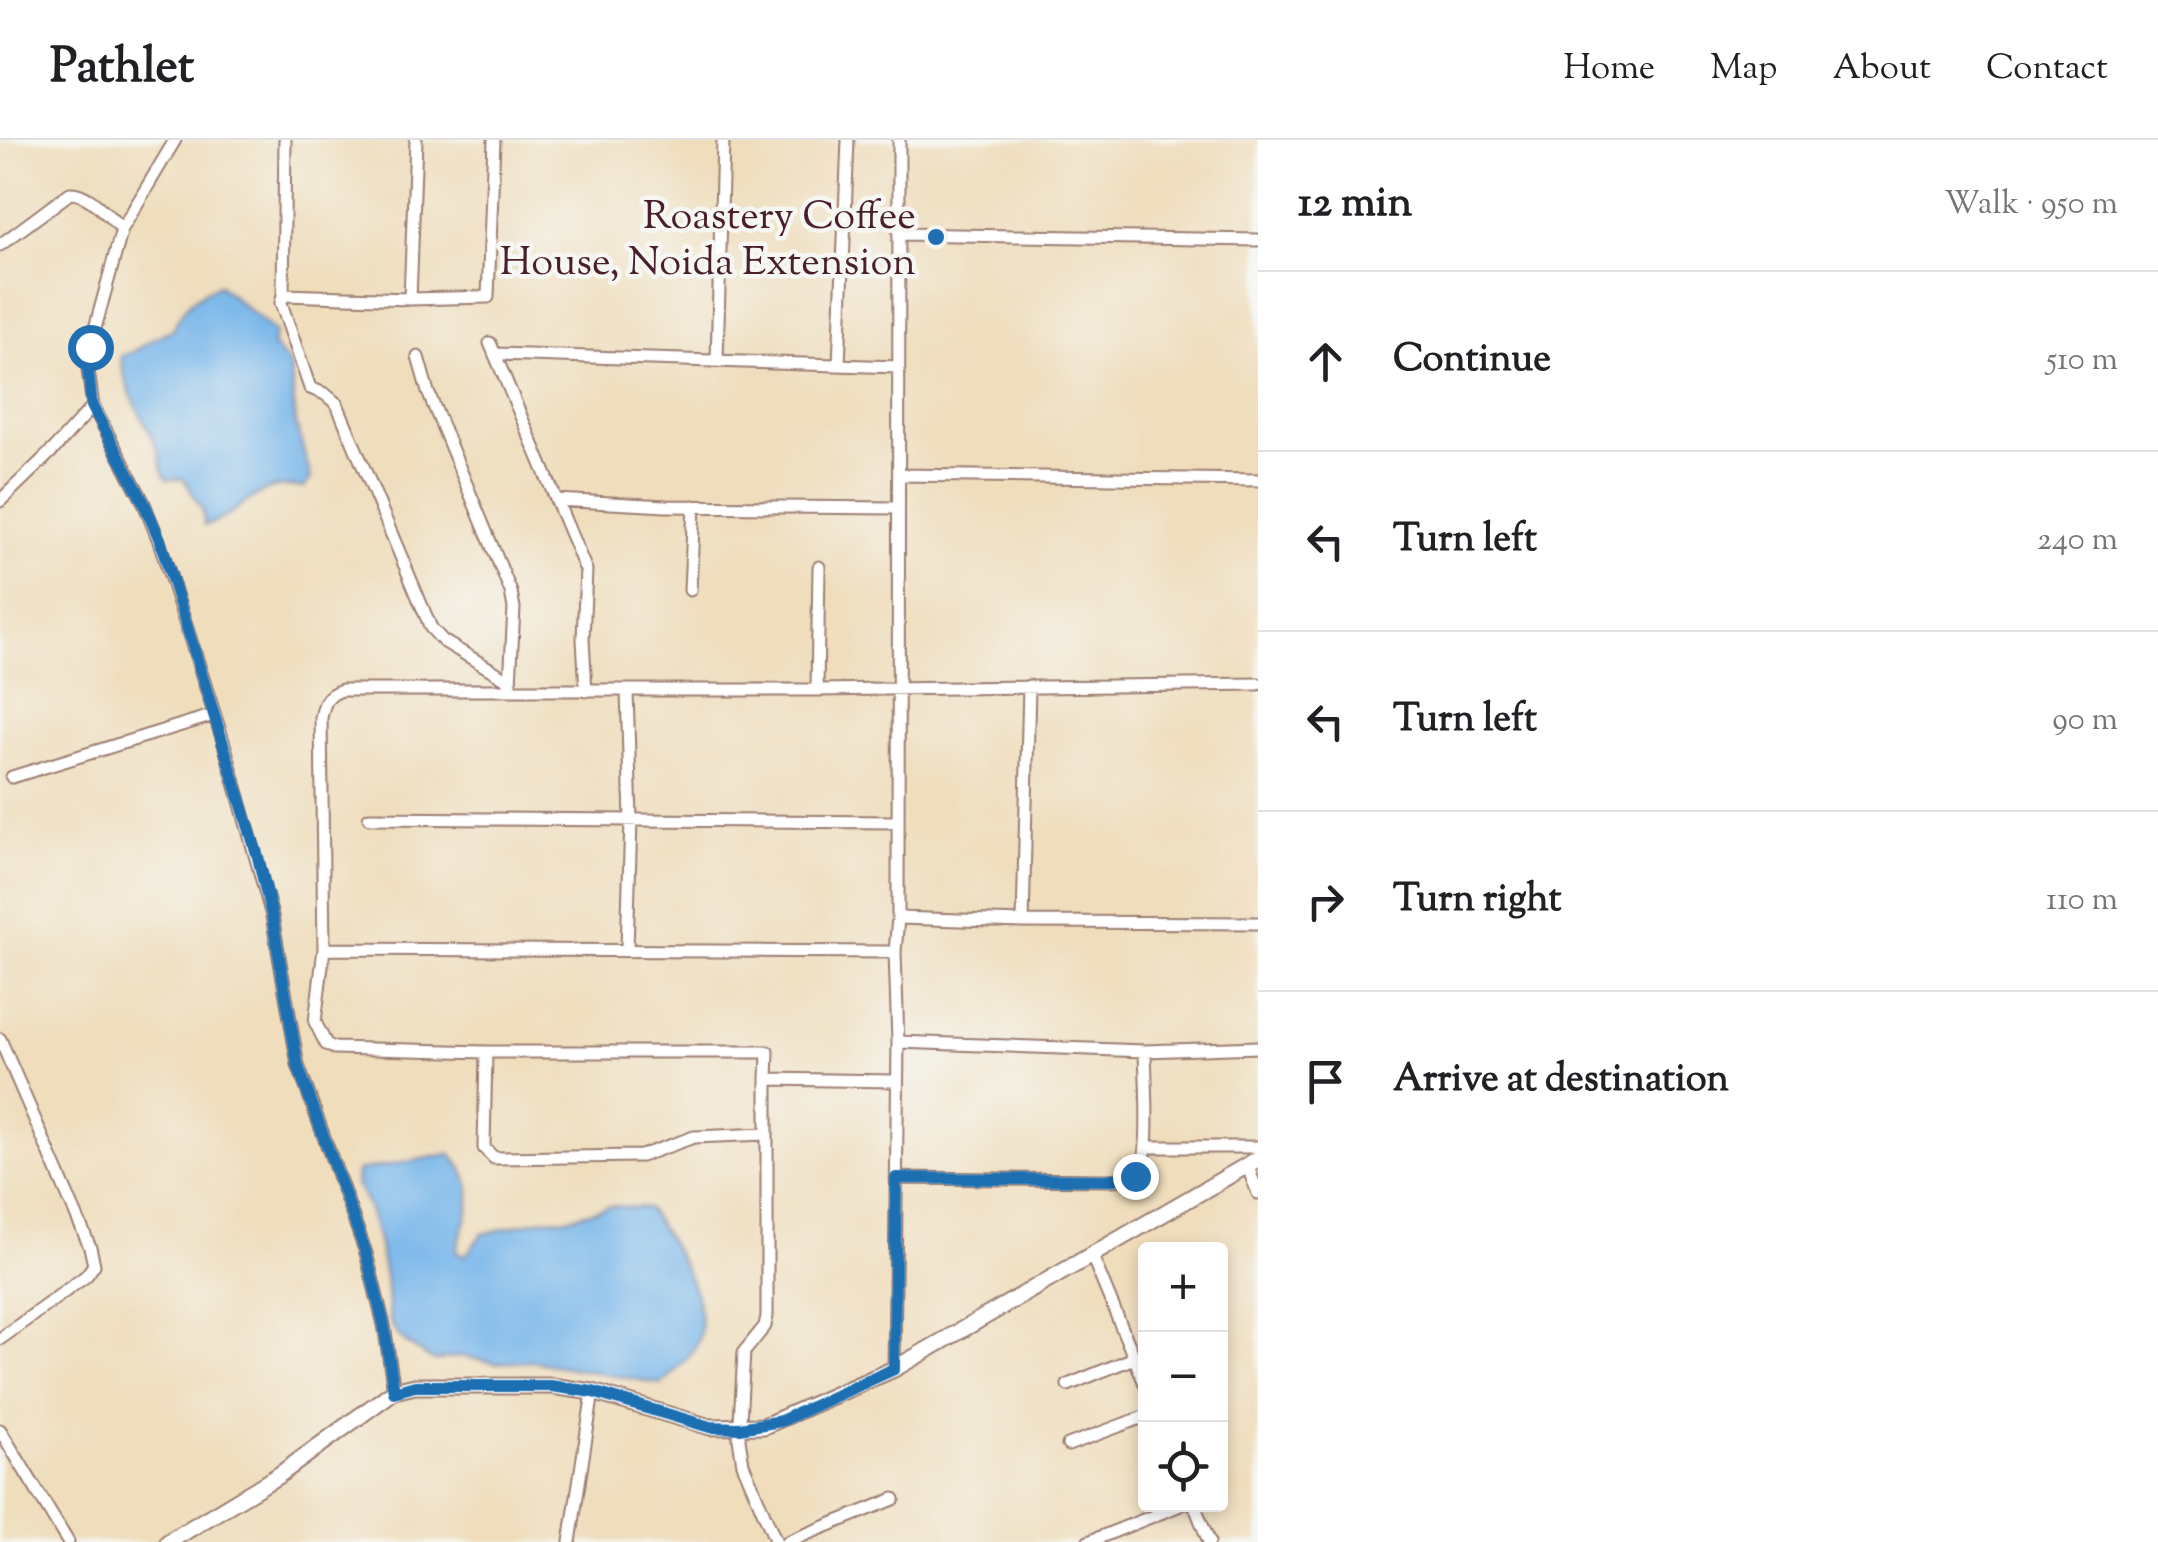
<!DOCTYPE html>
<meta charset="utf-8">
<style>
:root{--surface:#fff;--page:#f6f6f6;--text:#202124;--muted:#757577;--line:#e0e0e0}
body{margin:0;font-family:"Sorts Mill Goudy",serif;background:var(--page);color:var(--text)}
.controls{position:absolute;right:30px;bottom:30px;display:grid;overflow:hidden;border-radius:10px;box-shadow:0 5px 15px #0003}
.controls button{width:90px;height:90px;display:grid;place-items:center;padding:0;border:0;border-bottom:2px solid var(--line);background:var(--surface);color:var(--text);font:50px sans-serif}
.stop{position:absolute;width:30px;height:30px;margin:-22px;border:8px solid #1f6fb2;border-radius:50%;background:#fff}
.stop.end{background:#1f6fb2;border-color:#fff;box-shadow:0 2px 10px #0008}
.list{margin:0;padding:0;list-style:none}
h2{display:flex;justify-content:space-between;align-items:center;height:130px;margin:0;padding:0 40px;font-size:42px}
h2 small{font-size:32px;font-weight:400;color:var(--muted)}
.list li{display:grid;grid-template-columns:65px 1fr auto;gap:30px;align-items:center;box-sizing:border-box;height:180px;padding:0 40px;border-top:2px solid var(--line)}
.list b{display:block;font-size:38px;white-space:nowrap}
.list em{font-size:32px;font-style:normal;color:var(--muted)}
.icon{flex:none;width:55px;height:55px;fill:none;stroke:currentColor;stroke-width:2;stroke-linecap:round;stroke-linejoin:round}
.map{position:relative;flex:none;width:1258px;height:1402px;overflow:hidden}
header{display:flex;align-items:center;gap:60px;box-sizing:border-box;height:140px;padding:0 50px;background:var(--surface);border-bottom:2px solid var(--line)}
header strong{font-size:48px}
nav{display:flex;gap:55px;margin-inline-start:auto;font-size:35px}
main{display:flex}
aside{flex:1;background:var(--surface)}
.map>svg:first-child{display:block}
</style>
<header>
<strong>Pathlet</strong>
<nav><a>Home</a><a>Map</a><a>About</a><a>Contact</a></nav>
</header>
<main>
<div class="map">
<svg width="1258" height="1402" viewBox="0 0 1258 1402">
<rect width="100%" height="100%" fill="#f6f6f2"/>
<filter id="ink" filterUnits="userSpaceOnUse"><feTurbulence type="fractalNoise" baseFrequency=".01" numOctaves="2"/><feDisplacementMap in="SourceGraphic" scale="20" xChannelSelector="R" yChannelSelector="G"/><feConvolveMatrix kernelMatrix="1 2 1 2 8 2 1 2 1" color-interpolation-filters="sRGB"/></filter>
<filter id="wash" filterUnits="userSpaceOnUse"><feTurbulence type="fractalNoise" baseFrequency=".0048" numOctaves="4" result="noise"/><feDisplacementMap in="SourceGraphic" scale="40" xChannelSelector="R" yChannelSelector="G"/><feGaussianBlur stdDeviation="2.25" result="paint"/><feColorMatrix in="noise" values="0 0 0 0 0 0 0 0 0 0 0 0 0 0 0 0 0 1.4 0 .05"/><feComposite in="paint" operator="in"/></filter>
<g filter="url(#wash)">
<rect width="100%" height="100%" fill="#efddbb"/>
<!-- water -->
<path fill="#77b6ea" stroke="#606a8a" stroke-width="2.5" d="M 219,145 L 275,192 L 272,205 L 290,225 L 296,284 L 311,338 L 304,348 C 296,347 286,346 278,347 C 250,351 232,380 204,385 L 203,371 L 184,339 L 167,339 C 159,329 162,319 157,308 C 144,277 123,250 121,216 C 143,211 151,196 173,190 C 183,165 195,155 219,145 Z
M 450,1014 C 484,1048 467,1073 456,1111 L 465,1116 L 482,1094 L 543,1079 L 567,1078 L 611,1066 L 647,1068 C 670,1102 718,1167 694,1209 C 687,1222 672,1233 662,1244 L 531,1221 L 497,1223 L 462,1216 L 434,1221 C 420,1212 400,1202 392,1186 C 387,1176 388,1159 387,1148 C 382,1118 373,1067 356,1045 L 357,1031 Z"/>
</g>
<g filter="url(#ink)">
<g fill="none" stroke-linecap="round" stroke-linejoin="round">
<!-- minor casing -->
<g stroke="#9c7e73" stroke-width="15">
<path id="minor" d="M 175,0 L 122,89 L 90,207 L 88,230 L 93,266 L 143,361 L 159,401 L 225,607 L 272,776 L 298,925 L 366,1113 L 384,1185 L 394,1251
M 285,0 L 283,155 L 410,159 L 416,0
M 900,94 L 1258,100
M 0,105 L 70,53 C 89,52 107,76 122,89
M 283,155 L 281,163 L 310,248 L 325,254 L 337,264 L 431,488 L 443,501 L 510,541
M 410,159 L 488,157 L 494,0
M 490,203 L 586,430 L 583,499 L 586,551
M 495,214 L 898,227
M 418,217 L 428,252 L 511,452 L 514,468 L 510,544
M 717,221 L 723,0
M 839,225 L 848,0
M 899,335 L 1258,340
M 556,360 L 666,366 L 897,368
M 0,361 L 54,309 L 93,266
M 690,450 L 694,366
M 817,550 L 819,427
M 12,637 L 214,575
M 369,678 L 898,682
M 898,778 L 1023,782 L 1258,783
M 1023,782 L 1029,546
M 324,809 L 895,812
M 627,809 L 631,680 L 627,551
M 0,899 L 90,1107 L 94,1125 L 86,1136 L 0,1199
M 898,902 L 1145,911 L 1258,907
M 486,912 L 484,1008 L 494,1018 L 641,1016 L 694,997 L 766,994
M 767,939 L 767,1176 L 765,1186 L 744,1212 L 739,1299 L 743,1324 L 776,1402
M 895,941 L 767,939 L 768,912 L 486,912 L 334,908 L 326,904 L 315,882 L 324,809 L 321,578 C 324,563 326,555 342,550 L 817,550 L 1258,544
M 1146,1007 L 1257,1007
M 1247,1025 L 1258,1053
M 896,1038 L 1106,1040 C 1116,1039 1129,1041 1137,1035 C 1153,1024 1145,933 1145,911
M 1092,1116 L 1146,1246
M 894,1229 L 898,902 L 895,812 L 898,778 L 899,0
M 1068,1245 L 1134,1218
M 0,1290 L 68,1402
M 1068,1305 L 1146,1276
M 1194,1364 L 1209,1402
M 570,1402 L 593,1252
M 787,1402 L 894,1359
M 1088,1402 L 1183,1364"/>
</g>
<!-- tertiary casing -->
<g stroke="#9c7e73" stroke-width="19">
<path id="tertiary" d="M 168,1402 L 279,1335 L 394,1251 L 415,1246 L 551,1246 L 593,1252 L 710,1287 L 764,1286 L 894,1229 L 1258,1019"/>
</g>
<!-- minor -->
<use href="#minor" stroke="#fff" stroke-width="11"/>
<!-- tertiary -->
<use href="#tertiary" stroke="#fff" stroke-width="15"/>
</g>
</g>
<g fill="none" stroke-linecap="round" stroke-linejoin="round" filter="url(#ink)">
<!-- route -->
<path stroke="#1f6fb2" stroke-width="12" d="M 90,207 L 88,230 L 92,266 L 143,361 L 160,400 L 258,717 L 272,776 L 298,926 L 366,1113 L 384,1185 L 394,1252 L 415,1246 L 551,1246 L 593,1252 L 710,1287 L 740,1288 L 781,1281 L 894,1229 L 896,1038 L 1106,1040 L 1135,1036"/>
</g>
<!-- markers -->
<circle fill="#1f6fb2" stroke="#f6f6f2" stroke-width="4" cx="936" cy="97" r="10"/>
<g text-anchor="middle" stroke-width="9" stroke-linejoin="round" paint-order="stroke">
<!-- poi labels -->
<g font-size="40" fill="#4a1f2b" stroke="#f6f6f2" text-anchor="end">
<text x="916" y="88">Roastery Coffee<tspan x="916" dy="46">House, Noida Extension</tspan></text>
</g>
</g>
</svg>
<div class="controls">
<button>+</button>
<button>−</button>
<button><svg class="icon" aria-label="locate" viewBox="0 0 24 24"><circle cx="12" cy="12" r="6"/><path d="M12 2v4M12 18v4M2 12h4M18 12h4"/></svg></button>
</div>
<div class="stop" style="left:90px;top:207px"></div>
<div class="stop end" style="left:1135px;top:1036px"></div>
</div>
<aside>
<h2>12 min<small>Walk · 950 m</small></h2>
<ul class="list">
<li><svg class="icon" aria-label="ahead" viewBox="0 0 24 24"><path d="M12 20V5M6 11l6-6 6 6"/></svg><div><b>Continue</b></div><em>510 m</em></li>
<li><svg class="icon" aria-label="left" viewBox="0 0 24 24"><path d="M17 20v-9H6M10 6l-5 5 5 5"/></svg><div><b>Turn left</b></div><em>240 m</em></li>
<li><svg class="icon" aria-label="left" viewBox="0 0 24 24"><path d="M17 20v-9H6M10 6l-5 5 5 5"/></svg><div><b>Turn left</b></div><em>90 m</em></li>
<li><svg class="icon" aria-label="right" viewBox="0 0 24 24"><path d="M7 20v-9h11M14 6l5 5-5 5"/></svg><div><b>Turn right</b></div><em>110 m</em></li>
<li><svg class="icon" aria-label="arrive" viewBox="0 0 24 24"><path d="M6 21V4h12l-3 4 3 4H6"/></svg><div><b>Arrive at destination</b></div></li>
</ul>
</aside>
</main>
